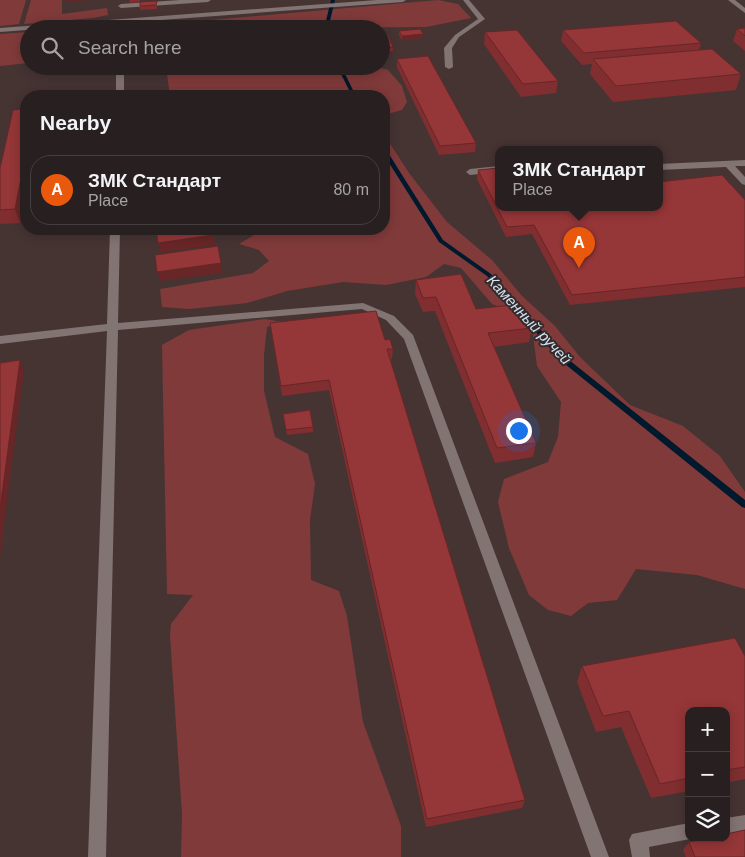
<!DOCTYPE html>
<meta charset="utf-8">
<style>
:root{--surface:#282020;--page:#302829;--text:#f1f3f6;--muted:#a5a3a5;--line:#443e3e;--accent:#ea580c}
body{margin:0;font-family:Helvetica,sans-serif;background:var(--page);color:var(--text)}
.controls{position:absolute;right:15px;bottom:15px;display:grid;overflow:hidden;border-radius:10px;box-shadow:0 2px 12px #0003}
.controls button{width:45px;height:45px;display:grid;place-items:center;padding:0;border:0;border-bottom:1px solid var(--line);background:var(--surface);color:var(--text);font:25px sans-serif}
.you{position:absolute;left:518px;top:430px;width:18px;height:18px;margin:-12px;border:4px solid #fff;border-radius:50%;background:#1a73e8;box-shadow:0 0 0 8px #1a73e833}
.badge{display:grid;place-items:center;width:32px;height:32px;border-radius:50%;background:var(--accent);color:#fff;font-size:16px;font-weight:700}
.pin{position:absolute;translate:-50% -41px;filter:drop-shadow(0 1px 2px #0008)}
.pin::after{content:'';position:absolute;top:26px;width:18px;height:15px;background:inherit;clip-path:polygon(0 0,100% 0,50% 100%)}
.popup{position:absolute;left:495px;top:146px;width:168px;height:65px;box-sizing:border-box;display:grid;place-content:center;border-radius:10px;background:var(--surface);filter:drop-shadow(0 1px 4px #0005);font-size:16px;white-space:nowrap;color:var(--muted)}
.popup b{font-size:19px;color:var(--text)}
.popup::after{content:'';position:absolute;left:50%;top:100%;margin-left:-10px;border:10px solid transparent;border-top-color:var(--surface)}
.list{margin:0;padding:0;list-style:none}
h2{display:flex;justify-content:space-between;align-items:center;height:65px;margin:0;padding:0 20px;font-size:21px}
h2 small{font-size:16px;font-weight:400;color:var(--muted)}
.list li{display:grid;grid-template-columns:32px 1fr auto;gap:15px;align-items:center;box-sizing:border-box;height:70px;margin:0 10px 10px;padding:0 10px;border:1px solid var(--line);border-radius:20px}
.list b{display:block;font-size:19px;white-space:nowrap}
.list p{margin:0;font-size:16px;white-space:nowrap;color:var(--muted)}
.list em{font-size:16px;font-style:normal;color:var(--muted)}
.icon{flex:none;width:28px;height:28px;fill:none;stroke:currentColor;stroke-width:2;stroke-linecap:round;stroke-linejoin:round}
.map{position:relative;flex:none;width:745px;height:857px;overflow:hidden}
.search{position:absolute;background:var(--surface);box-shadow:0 2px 12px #0003;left:20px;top:20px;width:370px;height:55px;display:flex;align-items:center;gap:12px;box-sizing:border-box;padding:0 18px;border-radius:28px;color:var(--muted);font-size:19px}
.panel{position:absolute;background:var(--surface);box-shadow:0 2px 12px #0003;left:20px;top:90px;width:370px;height:145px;border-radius:20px}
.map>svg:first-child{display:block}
</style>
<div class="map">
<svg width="745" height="857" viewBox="0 0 745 857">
<rect width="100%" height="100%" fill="#362a2a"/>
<!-- built -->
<path fill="#463433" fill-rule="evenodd" d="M 0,0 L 745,0 L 745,857 L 0,857 ZM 29,29 L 381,29 L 381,66 L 29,66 ZM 26,96 L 384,96 L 384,229 L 26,229 ZM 499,149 L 659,149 L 659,207 L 499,207 ZM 689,711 L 726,711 L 726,838 L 689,838 Z"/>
<!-- green -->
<path fill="#813a3a" d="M 0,0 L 26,0 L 19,24 L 0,26 Z
M 31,0 L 62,0 L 62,14 L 107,8 L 108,15 L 93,18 L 24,24 Z
M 438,0 L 458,4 L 471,18 L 426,27 L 137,29 L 187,22 Z
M 29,32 L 29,63 L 0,66 L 0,34 Z
M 154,66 L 373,66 L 388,70 L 402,86 L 407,102 L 402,110 L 384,115 L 384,96 L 170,96 L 167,74 Z
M 384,126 L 387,139 L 409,173 L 447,222 L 492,260 L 522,296 L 555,326 L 580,357 L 630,405 L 683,426 L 720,456 L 745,492 L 745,589 L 697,575 L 636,569 L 617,600 L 588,603 L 571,616 L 548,610 L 529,595 L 509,548 L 498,502 L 504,479 L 548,462 L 558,437 L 561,402 L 537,366 L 533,335 L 513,312 L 492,304 L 461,268 L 444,264 L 426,277 L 386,285 L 343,282 L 287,291 L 247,303 L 189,309 L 162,307 L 160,289 L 253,273 L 269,261 L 259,250 L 239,244 L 259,232 L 259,229 L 384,229 Z
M 265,319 L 281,322 L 267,327 L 264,355 L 264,391 L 275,437 L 308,454 L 315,484 L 310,520 L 311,580 L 339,591 L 347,616 L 363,722 L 401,826 L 401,857 L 181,857 L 182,814 L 170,636 L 171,624 L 193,595 L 167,594 L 162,345 L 189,330 Z"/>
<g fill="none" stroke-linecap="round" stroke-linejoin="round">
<!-- stream -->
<path fill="#00192c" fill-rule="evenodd" d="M 331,0 L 335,0 L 328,29 L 324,29 Z
M 337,66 L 341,66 L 356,96 L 352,96 Z
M 384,150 L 387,151 L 443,240 L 491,274 L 564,356 L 745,500 L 745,508 L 742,507 L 560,360 L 487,276 L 439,242 L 384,155 Z"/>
<!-- lane -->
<path fill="#827473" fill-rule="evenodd" d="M 180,0 L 211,0 L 208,2 L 121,8 L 118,6 L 121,4 Z
M 377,0 L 406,0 L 403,2 L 0,32 L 0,28 Z
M 463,0 L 469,0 L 485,19 L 459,37 L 452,48 L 453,67 L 449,69 L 445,67 L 444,48 L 455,35 L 478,19 Z
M 728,0 L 735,0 L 745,8 L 745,13 Z
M 116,66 L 124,66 L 124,96 L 116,96 Z
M 745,160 L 745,166 L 735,166 L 745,177 L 745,185 L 742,184 L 726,167 L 659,170 L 659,164 Z
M 499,166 L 499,172 L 470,175 L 466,172 L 470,169 Z
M 110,229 L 120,229 L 118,323 L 363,303 L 394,316 L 413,335 L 609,857 L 591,857 L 404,339 L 386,320 L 362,309 L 118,330 L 106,857 L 88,857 L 107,331 L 0,344 L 0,336 L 107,324 Z
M 745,815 L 745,833 L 726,836 L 726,818 Z
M 689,823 L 689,838 L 695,838 L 649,847 L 650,857 L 632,857 L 629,840 L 632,834 Z"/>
</g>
<!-- wall -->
<path fill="#802e30" d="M 129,0 L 140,0 L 140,2 L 130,3 Z
M 157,5 L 157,9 L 140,10 L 140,6 Z
M 745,28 L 745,51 L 733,41 L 737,29 Z
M 563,30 L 701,43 L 699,50 L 741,74 L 736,90 L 613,102 L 590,74 L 592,64 L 582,65 L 561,41 Z
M 399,31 L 422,38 L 402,40 L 399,35 Z
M 485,32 L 558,81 L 556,93 L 521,97 L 484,44 Z
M 381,35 L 393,47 L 393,51 L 381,52 Z
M 397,59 L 476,143 L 475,152 L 439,155 L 397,67 Z
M 26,109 L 26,196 L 25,196 L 20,223 L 0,224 L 0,168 Z
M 478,170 L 581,211 L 745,200 L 745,287 L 570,305 L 532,234 L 506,237 L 477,179 Z
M 416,280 L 476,309 L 532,328 L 529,342 L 494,347 L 536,443 L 533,457 L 495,463 L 435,311 L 423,312 L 415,294 Z
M 270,323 L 385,340 L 393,349 L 392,359 L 390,359 L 525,800 L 522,808 L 426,827 L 329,390 L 282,396 Z
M 283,414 L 313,427 L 313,432 L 287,435 Z
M 745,656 L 745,779 L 726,783 L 726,711 L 689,711 L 689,791 L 651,798 L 621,727 L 596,732 L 577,682 L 582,666 Z
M 689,842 L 745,857 L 686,857 L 683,850 Z"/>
<!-- shaded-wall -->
<path fill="#682627" d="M 65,0 L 90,0 L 65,2 Z
M 423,34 L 422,38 L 402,40 L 402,36 Z
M 20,183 L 25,196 L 20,223 L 15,209 Z
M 213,235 L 215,245 L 160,252 L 158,243 Z
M 221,263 L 222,273 L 160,281 L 157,272 Z
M 20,360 L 24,370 L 0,556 L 0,509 Z"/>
<!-- building -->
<path fill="#953638" stroke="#682627" d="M 157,1 L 156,5 L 140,6 L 140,2 Z
M 676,21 L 701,43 L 584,53 L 563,30 Z
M 745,28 L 745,36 L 737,29 Z
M 420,29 L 423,34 L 402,36 L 399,31 Z
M 517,30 L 558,81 L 523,84 L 485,32 Z
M 381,35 L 388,35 L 393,47 L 381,48 Z
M 712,49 L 741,74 L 616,86 L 593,59 Z
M 428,56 L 476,143 L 440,146 L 397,59 Z
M 26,109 L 26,182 L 20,183 L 15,209 L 0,210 L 0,168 L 13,110 Z
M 499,168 L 499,207 L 578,207 L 581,211 L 623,207 L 659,207 L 659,182 L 722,175 L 745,200 L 745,277 L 572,295 L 534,225 L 507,227 L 478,170 Z
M 156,229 L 212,229 L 213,235 L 158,243 Z
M 218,246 L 221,263 L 157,272 L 155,255 Z
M 461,274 L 476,309 L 520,304 L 532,328 L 488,333 L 536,443 L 497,448 L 436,297 L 423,298 L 416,280 Z
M 376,311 L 385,340 L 390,339 L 393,349 L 387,349 L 525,800 L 427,819 L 329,380 L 281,386 L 270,323 Z
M 20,360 L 0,509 L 0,363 Z
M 310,410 L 313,427 L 286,430 L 283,414 Z
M 735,638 L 745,656 L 745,767 L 726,770 L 726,711 L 689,711 L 689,778 L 660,784 L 629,711 L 603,716 L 582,666 Z
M 745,830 L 745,857 L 695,857 L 689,842 L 706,838 L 726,838 L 726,834 Z"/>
<g text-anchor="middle" stroke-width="4" stroke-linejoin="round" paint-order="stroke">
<!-- water labels -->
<g font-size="15" font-style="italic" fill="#cfe4f4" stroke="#362a2a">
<text transform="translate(529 320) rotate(47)" y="5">Каменный ручей</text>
</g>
</g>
</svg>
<div class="controls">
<button>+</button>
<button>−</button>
<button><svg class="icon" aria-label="layers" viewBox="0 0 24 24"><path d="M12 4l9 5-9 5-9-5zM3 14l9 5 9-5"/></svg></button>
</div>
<div class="you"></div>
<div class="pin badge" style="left:579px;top:268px">A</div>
<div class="popup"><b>ЗМК Стандарт</b>Place</div>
<div class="search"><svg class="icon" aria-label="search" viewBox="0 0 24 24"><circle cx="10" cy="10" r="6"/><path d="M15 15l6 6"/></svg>Search here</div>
<section class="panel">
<h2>Nearby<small></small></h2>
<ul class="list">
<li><span class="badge">A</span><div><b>ЗМК Стандарт</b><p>Place</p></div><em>80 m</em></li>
</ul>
</section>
</div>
